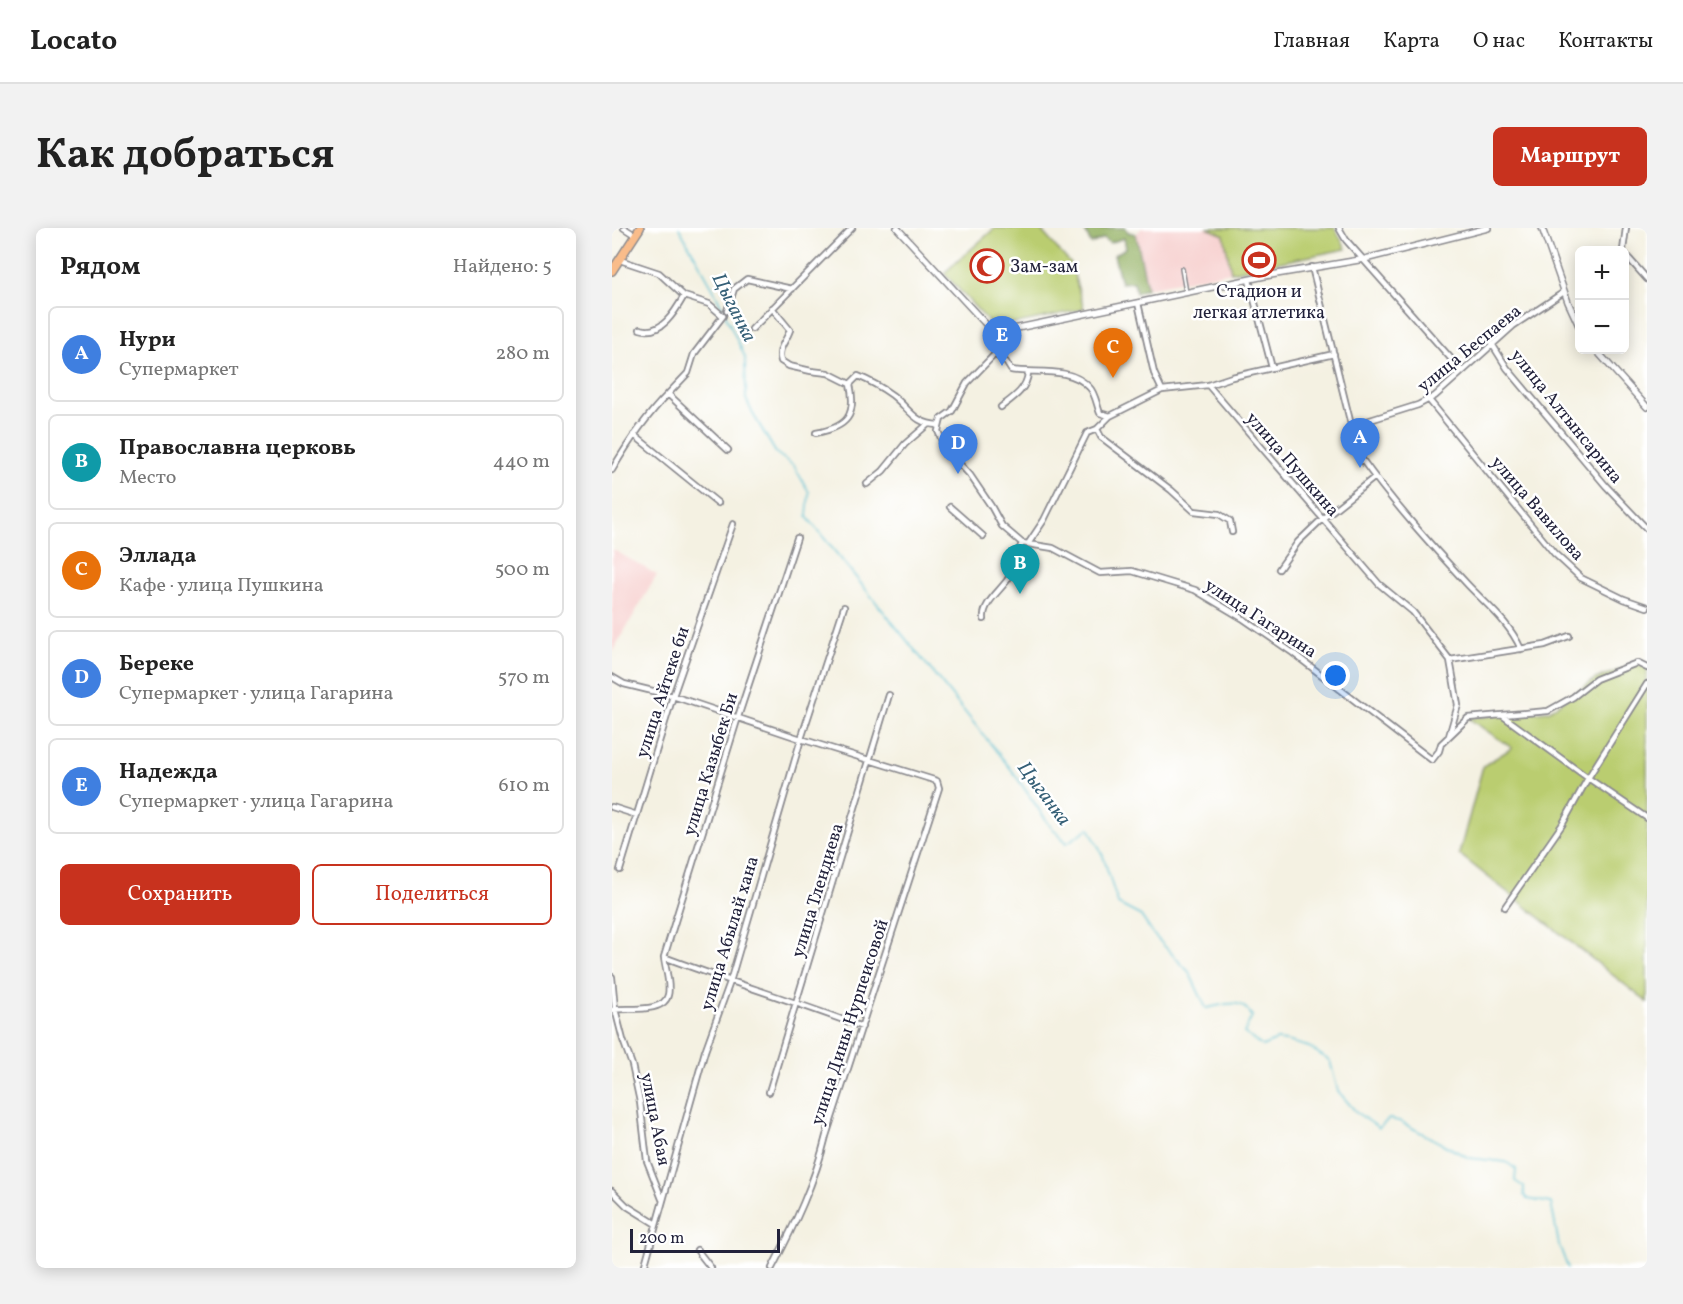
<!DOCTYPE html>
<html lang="ru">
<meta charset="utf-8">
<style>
:root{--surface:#fff;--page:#f2f2f2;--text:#222;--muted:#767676;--line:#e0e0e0;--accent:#c8321e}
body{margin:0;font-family:Vollkorn,serif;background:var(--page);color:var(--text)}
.controls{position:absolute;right:18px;top:18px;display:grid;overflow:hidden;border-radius:9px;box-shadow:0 3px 15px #0003}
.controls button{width:54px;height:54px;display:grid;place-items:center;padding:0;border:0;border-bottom:2px solid var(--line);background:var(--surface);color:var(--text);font:30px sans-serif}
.scale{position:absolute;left:18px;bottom:15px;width:150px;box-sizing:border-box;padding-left:6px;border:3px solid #22223b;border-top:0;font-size:16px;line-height:21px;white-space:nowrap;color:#22223b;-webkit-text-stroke:4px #fff;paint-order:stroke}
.you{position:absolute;left:724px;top:448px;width:21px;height:21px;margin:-15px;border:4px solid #fff;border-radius:50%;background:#1a73e8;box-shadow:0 0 0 9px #1a73e833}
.badge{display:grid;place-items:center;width:39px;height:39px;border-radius:50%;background:var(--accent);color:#fff;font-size:20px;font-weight:700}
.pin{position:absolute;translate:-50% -50px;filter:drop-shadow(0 2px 3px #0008)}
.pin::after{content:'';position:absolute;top:32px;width:21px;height:18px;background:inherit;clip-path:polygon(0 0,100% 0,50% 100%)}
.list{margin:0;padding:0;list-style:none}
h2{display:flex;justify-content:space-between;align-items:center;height:78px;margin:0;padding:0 24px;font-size:26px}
h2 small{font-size:20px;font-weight:400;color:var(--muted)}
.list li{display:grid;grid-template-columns:39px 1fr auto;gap:18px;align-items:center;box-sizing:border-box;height:96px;margin:0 12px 12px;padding:0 12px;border:2px solid var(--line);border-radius:9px}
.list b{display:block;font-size:22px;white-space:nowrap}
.list p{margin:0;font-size:20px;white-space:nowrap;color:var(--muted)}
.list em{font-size:20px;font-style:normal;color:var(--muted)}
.actions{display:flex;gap:12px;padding:18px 24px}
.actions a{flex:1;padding:14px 0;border:2px solid var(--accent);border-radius:9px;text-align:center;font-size:21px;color:var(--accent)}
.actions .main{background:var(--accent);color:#fff}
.map{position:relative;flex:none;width:1035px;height:1040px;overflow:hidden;border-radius:9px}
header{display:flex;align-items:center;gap:36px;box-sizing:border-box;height:84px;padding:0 30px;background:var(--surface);border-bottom:2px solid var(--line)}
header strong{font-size:28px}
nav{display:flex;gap:33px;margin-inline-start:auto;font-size:21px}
.intro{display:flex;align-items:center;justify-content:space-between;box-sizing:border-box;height:144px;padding:0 36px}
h1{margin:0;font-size:42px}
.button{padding:15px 27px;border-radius:9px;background:var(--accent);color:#fff;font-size:21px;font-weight:700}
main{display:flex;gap:36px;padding:0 36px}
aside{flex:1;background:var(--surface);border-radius:9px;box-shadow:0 3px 15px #0003}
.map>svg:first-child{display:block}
</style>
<header>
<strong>Locato</strong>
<nav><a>Главная</a><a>Карта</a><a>О нас</a><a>Контакты</a></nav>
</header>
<div class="intro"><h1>Как добраться</h1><a class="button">Маршрут</a></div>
<main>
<aside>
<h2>Рядом<small>Найдено: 5</small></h2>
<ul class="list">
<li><span class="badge" style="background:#3f7fe0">A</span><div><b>Нури</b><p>Супермаркет</p></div><em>280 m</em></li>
<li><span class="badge" style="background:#0f9aa8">B</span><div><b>Православна церковь</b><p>Место</p></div><em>440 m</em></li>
<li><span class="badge" style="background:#e8710a">C</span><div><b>Эллада</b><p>Кафе · улица Пушкина</p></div><em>500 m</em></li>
<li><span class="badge" style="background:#3f7fe0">D</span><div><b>Береке</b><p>Супермаркет · улица Гагарина</p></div><em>570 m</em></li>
<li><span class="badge" style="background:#3f7fe0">E</span><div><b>Надежда</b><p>Супермаркет · улица Гагарина</p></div><em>610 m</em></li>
</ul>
<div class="actions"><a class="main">Сохранить</a><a>Поделиться</a></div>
</aside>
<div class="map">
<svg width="1035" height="1040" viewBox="0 0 1035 1040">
<rect width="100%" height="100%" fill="#fff"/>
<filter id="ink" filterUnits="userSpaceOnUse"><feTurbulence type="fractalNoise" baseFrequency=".0167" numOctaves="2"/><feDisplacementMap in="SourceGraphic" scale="12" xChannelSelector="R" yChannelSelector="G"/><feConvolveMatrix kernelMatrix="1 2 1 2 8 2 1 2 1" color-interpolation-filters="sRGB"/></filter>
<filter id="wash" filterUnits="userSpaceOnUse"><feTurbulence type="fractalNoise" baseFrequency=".008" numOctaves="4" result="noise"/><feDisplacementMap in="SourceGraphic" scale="24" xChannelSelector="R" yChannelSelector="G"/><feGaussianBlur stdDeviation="1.35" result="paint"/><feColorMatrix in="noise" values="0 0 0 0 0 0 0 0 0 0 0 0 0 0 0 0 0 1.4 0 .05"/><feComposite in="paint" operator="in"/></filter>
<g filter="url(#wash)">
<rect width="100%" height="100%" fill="#f4f1e2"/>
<!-- built -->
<path fill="#f7d0cf" d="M 530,0 L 595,0 L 612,7 L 619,44 L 535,60 L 524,6 Z
M 0,321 L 45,347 L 0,424 Z"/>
<!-- green -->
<path fill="#bacd70" stroke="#6e7856" stroke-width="1.5" d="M 383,0 L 427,0 L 459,36 L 472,81 L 382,100 L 332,45 Z
M 595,0 L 723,0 L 734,21 L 619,44 L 612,7 Z
M 1025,435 L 1035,440 L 1035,774 L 847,626 L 871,538 L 900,520 L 856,490 L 936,483 L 984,451 Z"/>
<!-- forest -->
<path fill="#93b062" stroke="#5a694e" stroke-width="1.5" d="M 472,0 L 514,0 L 516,4 L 524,6 L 535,60 L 524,65 L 522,54 L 509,55 L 502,27 L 514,20 L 512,10 L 498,15 L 492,10 L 479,16 Z"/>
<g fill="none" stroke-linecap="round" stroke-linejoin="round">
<!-- stream -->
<path stroke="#54bdd1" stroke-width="1.5" d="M 67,0 L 101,60 L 133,129 L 134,171 L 141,186 L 164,225 L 182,238 L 197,264 L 195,289 L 399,541 L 439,599 L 455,615 L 477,600 L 491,628 L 506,676 L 529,688 L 541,706 L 577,744 L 594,780 C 614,777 628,768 640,788 L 632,805 L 650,818 L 665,812 L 675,813 L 697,819 L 718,833 L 726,863 L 745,885 L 767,900 L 777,891 L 787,893 L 857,930 L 894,934 L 904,941 L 903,953 L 912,959 L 912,967 L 915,971 L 939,975 L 947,1017 L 956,1040"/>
</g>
</g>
<g filter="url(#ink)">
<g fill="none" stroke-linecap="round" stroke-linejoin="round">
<!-- pedestrian casing -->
<g stroke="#8b8a8e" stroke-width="6">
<path id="pedestrian" d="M 570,41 L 574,64"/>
</g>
<!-- minor casing -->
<g stroke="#8b8a8e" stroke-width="8">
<path id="minor" d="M 12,0 L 23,7
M 727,0 L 734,12 L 850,143
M 1011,22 L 1014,0
M 1012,25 L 1035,51
M 8,32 L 47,45 L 72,68 L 97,76 L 111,88 L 82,126 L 76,145 L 56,166
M 700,39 L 744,217 L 749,230 C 781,275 819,317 856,357 C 876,378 897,394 909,421
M 637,52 L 660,140
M 526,75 L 542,145 L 550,162 L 596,157 L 767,356 L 801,384 L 838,432 L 846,477 L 837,508
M 160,80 L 178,102 C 174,114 165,120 169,133 L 177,138 L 199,143 L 216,145 L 238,156 L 246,148 C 258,153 269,159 280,167 C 298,181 302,196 327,197
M 115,83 L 122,61 L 135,51 L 180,61
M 28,101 C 49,108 63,84 72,68
M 140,101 L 240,0
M 382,105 L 383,126 L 355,155 L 340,183 L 329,191 L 326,203 L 333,220 L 358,247 L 379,278 L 390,298 L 410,315 L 441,320 L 488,345 L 520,343 L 583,362 L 630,390 L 681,425 L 820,532 L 827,523 L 829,516 L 856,490 L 936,483 L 961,469 L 984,451 L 1025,435 L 1035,440
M 880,116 L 895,140 L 994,258 L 1035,301
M 383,126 L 394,134 L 399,142 C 424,146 458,138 477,159 C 483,164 485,178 488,185 L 498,188 L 550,162
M 596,157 L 620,149 L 722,126
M 817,172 L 942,325 L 969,350 L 1012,371 L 1035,379
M 389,179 C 401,170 415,161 416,145
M 739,198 L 806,177 L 823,168 L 901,98 L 952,64
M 485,201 L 489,209 L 559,262 L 582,283 L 607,286 L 618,293 L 620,304
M 485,201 L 498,188
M 204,205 C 235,199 245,188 238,156
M 22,207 L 106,275
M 0,242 C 16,215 33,189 56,166 L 116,222
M 255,256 L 271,243 L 293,216 L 315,197
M 338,279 L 371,308
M 416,316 L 432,292 L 475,205 L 485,201
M 667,341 L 686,314 L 710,291 L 763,249
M 372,391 C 370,376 388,363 396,351 C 402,341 405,327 410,315
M 838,432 L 933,417 L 957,408
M 0,449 L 12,456 L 61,468 L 189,511 L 325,553 L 327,560 L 214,908 C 203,954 182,998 160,1040
M 1035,456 L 976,550 L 1035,590
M 891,488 L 976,550 L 950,597 L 893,679
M 0,579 L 25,587
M 8,642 L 61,468 L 121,296
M 52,729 C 118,754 185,774 250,799
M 0,749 L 3,781 L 11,812 L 20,837 L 28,874 L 35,933 L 50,971
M 0,782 C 14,779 52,786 56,767 C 59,756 53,740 52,729 L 126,489 L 185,310
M 157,864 L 277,467
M 0,963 L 15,978 L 44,996
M 85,1022 L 99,1040
M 32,1040 L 93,823 L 118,754 L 189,511 L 232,379"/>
</g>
<!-- tertiary casing -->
<g stroke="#8b8a8e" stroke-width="8">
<path id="tertiary" d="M 285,0 L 382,105 L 653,48 L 753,31 L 876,0
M 930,0 L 956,74 L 968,100
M 984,122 L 1035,179"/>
</g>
<!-- primary casing -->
<g stroke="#8b8a8e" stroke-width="10">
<path id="primary" d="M 0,43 L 28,0"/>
</g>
<!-- pedestrian -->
<use href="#pedestrian" stroke="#fff" stroke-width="3"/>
<!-- minor -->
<use href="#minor" stroke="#fff" stroke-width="4.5"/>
<!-- tertiary -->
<use href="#tertiary" stroke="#fff" stroke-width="5"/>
<!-- primary -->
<use href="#primary" stroke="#f9bc8a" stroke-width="7"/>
</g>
</g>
<!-- icons -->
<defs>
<g id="stadium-ring" transform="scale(1.725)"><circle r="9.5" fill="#fff" stroke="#c8321e" stroke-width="1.5"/><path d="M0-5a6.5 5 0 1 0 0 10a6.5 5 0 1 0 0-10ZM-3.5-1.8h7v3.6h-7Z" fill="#c8321e"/></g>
<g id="mosque-ring" transform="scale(1.725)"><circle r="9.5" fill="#fff" stroke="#c8321e" stroke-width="1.5"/><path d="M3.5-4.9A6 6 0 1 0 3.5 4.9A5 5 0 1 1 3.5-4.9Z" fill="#c8321e"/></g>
</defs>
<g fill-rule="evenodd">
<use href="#stadium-ring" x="647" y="32"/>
<use href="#mosque-ring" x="375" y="38"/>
</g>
<g text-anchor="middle" stroke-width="5" stroke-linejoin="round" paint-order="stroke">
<!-- poi labels -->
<g font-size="18" fill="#22223b" stroke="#fff" text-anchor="start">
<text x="398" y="44">Зам-зам</text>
<text x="647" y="69" text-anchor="middle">Стадион и<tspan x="647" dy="21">легкая атлетика</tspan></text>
</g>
<!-- street labels -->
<g font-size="18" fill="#22223b" stroke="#fff">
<text transform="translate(857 120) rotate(-39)" y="6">улица Беспаева</text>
<text transform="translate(955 188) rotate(51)" y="6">улица Алтынсарина</text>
<text transform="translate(681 236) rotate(49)" y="6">улица Пушкина</text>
<text transform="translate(926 280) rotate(49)" y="6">улица Вавилова</text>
<text transform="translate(649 390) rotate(33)" y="6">улица Гагарина</text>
<text transform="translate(50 464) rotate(-72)" y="6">улица Айтеке би</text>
<text transform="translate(98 536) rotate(-73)" y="6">улица Казыбек Би</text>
<text transform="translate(205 662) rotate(-73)" y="6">улица Тлендиева</text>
<text transform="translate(117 705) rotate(-73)" y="6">улица Абылай хана</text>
<text transform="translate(237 794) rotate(-72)" y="6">улица Дины Нурпеисовой</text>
<text transform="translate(44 891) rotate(79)" y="6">улица Абая</text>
</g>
<!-- water labels -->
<g font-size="20" font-style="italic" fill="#366077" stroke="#fff">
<text transform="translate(123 79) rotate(63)" y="7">Цыганка</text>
<text transform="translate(433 565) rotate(53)" y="7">Цыганка</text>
</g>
</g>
</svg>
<div class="controls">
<button>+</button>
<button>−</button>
</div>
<div class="scale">200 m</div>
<div class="you"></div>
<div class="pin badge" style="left:748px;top:240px;background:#3f7fe0">A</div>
<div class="pin badge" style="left:408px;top:366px;background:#0f9aa8">B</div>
<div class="pin badge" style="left:501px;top:150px;background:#e8710a">C</div>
<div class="pin badge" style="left:346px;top:246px;background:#3f7fe0">D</div>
<div class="pin badge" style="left:390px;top:138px;background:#3f7fe0">E</div>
</div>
</main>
